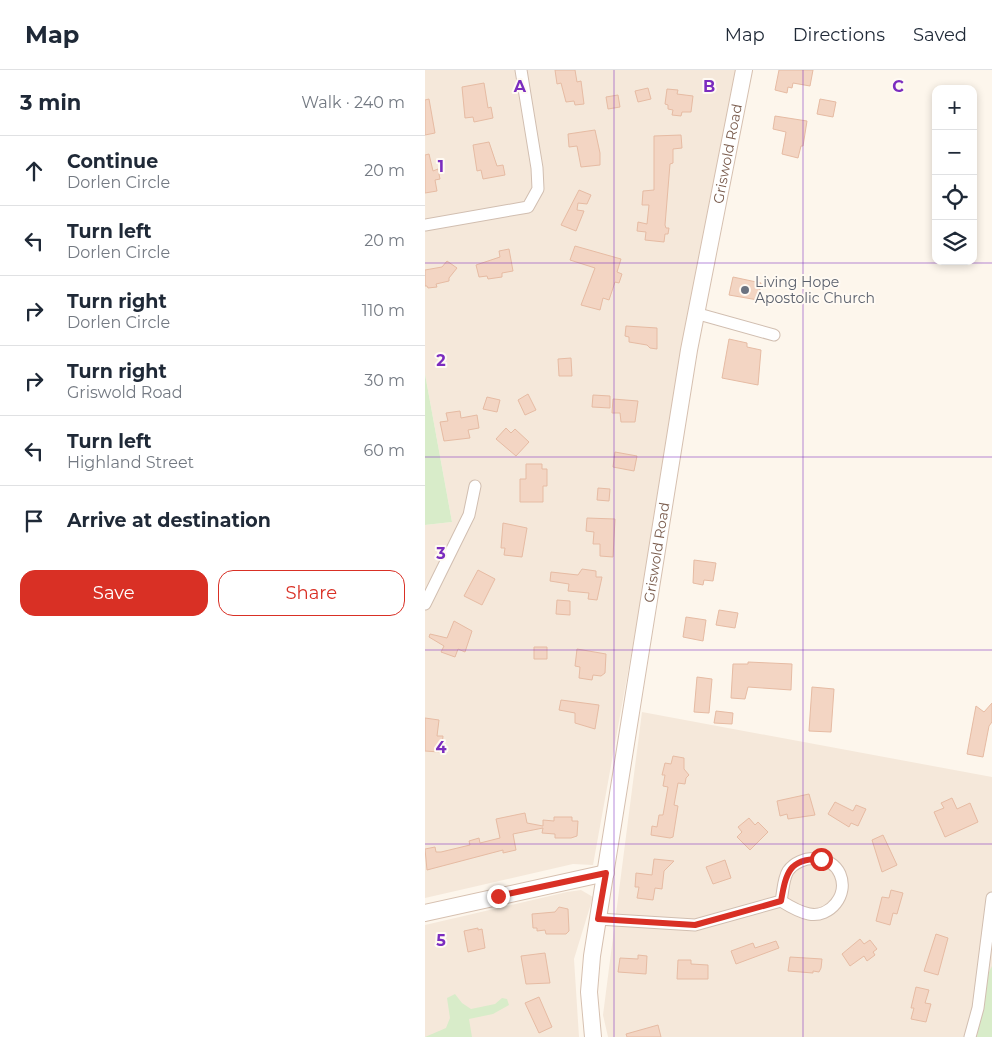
<!DOCTYPE html>
<meta charset="utf-8">
<style>
:root{--surface:#fff;--page:#f2f2f3;--text:#1f2937;--muted:#747a83;--line:#e0e1e3;--accent:#d93025}
body{margin:0;font-family:Montserrat,sans-serif;background:var(--page);color:var(--text)}
.controls{position:absolute;right:15px;top:15px;display:grid;overflow:hidden;border-radius:10px;box-shadow:0 2px 8px #0003}
.controls button{width:45px;height:45px;display:grid;place-items:center;padding:0;border:0;border-bottom:1px solid var(--line);background:var(--surface);color:var(--text);font:25px sans-serif}
.stop{position:absolute;width:15px;height:15px;margin:-11px;border:4px solid #d93025;border-radius:50%;background:#fff}
.stop.end{background:#d93025;border-color:#fff;box-shadow:0 1px 5px #0008}
.list{margin:0;padding:0;list-style:none}
h2{display:flex;justify-content:space-between;align-items:center;height:65px;margin:0;padding:0 20px;font-size:21px}
h2 small{font-size:16px;font-weight:400;color:var(--muted)}
.list li{display:grid;grid-template-columns:32px 1fr auto;gap:15px;align-items:center;box-sizing:border-box;height:70px;padding:0 20px;border-top:1px solid var(--line)}
.list b{display:block;font-size:19px;white-space:nowrap}
.list p{margin:0;font-size:16px;white-space:nowrap;color:var(--muted)}
.list em{font-size:16px;font-style:normal;color:var(--muted)}
.actions{display:flex;gap:10px;padding:15px 20px}
.actions a{flex:1;padding:11px 0;border:1px solid var(--accent);border-radius:15px;text-align:center;font-size:18px;color:var(--accent)}
.actions .main{background:var(--accent);color:#fff}
.icon{flex:none;width:28px;height:28px;fill:none;stroke:currentColor;stroke-width:2;stroke-linecap:round;stroke-linejoin:round}
.map{position:relative;flex:none;width:567px;height:967px;overflow:hidden}
header{display:flex;align-items:center;gap:30px;box-sizing:border-box;height:70px;padding:0 25px;background:var(--surface);border-bottom:1px solid var(--line)}
header strong{font-size:24px}
nav{display:flex;gap:28px;margin-inline-start:auto;font-size:18px}
main{display:flex}
aside{flex:1;background:var(--surface)}
.map>svg:first-child{display:block}
</style>
<header>
<strong>Map</strong>
<nav><a>Map</a><a>Directions</a><a>Saved</a></nav>
</header>
<main>
<aside>
<h2>3 min<small>Walk · 240 m</small></h2>
<ul class="list">
<li><svg class="icon" aria-label="ahead" viewBox="0 0 24 24"><path d="M12 20V5M6 11l6-6 6 6"/></svg><div><b>Continue</b><p>Dorlen Circle</p></div><em>20 m</em></li>
<li><svg class="icon" aria-label="left" viewBox="0 0 24 24"><path d="M17 20v-9H6M10 6l-5 5 5 5"/></svg><div><b>Turn left</b><p>Dorlen Circle</p></div><em>20 m</em></li>
<li><svg class="icon" aria-label="right" viewBox="0 0 24 24"><path d="M7 20v-9h11M14 6l5 5-5 5"/></svg><div><b>Turn right</b><p>Dorlen Circle</p></div><em>110 m</em></li>
<li><svg class="icon" aria-label="right" viewBox="0 0 24 24"><path d="M7 20v-9h11M14 6l5 5-5 5"/></svg><div><b>Turn right</b><p>Griswold Road</p></div><em>30 m</em></li>
<li><svg class="icon" aria-label="left" viewBox="0 0 24 24"><path d="M17 20v-9H6M10 6l-5 5 5 5"/></svg><div><b>Turn left</b><p>Highland Street</p></div><em>60 m</em></li>
<li><svg class="icon" aria-label="arrive" viewBox="0 0 24 24"><path d="M6 21V4h12l-3 4 3 4H6"/></svg><div><b>Arrive at destination</b></div></li>
</ul>
<div class="actions"><a class="main">Save</a><a>Share</a></div>
</aside>
<div class="map">
<svg width="567" height="967" viewBox="0 0 567 967">
<rect width="100%" height="100%" fill="#fdf6ec"/>
<!-- residential -->
<path fill="#f5e8da" d="M 0,0 L 312,0 L 168,795 L 148,794 L 0,828 L 0,455 L 27,452 L 0,304 Z
M 217,642 L 567,707 L 567,924 L 556,967 L 183,967 L 178,945 Z
M 156,820 L 168,827 L 149,889 L 154,967 L 0,967 L 0,855 L 142,822 Z"/>
<!-- green -->
<path fill="#d8ecc9" d="M 0,304 L 27,452 L 0,455 Z
M 567,896 L 567,967 L 552,967 L 563,904 Z
M 30,924 L 37,933 L 46,939 L 70,934 L 77,928 L 82,929 L 84,935 L 68,944 L 44,949 L 47,967 L 0,967 L 21,958 L 25,948 L 22,928 Z"/>
<!-- building -->
<path fill="#f3d5c3" stroke="#e6bba3" d="M 130,0 L 150,0 L 152,12 L 156,11 L 159,34 L 150,35 L 149,31 L 141,32 L 136,13 L 132,14 Z
M 354,0 L 388,0 L 385,16 L 368,13 L 367,18 L 363,17 L 362,23 L 350,20 Z
M 59,13 L 63,38 L 66,37 L 68,48 L 49,52 L 48,47 L 40,48 L 37,17 Z
M 223,18 L 226,29 L 213,32 L 210,21 Z
M 242,19 L 253,20 L 252,24 L 268,26 L 266,42 L 257,42 L 256,46 L 247,45 L 248,40 L 243,39 L 243,35 L 240,34 Z
M 193,25 L 195,37 L 183,39 L 181,27 Z
M 4,29 L 10,63 L 0,65 L 0,30 Z
M 395,29 L 411,32 L 408,47 L 392,44 Z
M 350,46 L 382,51 L 378,76 L 376,76 L 373,88 L 357,84 L 361,62 L 348,59 Z
M 170,60 L 175,83 L 175,95 L 156,97 L 152,76 L 144,77 L 143,64 Z
M 256,65 L 257,78 L 248,79 L 248,93 L 245,94 L 240,155 L 241,158 L 244,158 L 243,164 L 240,164 L 239,172 L 220,170 L 221,162 L 212,161 L 213,152 L 222,154 L 224,135 L 217,135 L 218,121 L 229,120 L 229,66 Z
M 64,72 L 72,96 L 78,95 L 80,105 L 58,109 L 56,100 L 52,101 L 48,75 Z
M 4,84 L 8,101 L 13,99 L 15,109 L 10,110 L 12,121 L 0,123 L 0,85 Z
M 154,120 L 166,125 L 162,134 L 153,133 L 152,140 L 159,141 L 151,161 L 136,155 Z
M 150,176 L 196,189 L 192,202 L 197,204 L 194,213 L 190,212 L 184,230 L 178,228 L 175,240 L 156,235 L 170,198 L 145,190 Z
M 84,179 L 88,201 L 77,203 L 77,207 L 63,209 L 62,206 L 54,207 L 51,195 L 75,187 L 74,181 Z
M 22,191 L 32,198 L 24,208 L 24,211 L 11,214 L 12,217 L 3,218 L 2,216 L 0,216 L 0,200 L 17,197 Z
M 308,207 L 336,213 L 333,230 L 304,225 Z
M 201,256 L 232,258 L 232,279 L 225,278 L 222,275 L 204,272 L 204,267 L 200,266 Z
M 304,269 L 322,273 L 322,277 L 336,280 L 333,315 L 297,308 Z
M 146,288 L 147,306 L 134,306 L 133,289 Z
M 103,324 L 111,340 L 100,345 L 93,330 Z
M 168,325 L 185,326 L 185,338 L 167,337 Z
M 62,327 L 75,330 L 72,342 L 58,339 Z
M 188,329 L 213,331 L 210,352 L 196,352 L 195,343 L 187,343 Z
M 35,341 L 36,348 L 52,345 L 54,358 L 43,360 L 45,368 L 19,371 L 15,352 L 23,351 L 21,343 Z
M 81,358 L 86,363 L 90,359 L 104,372 L 91,386 L 71,369 Z
M 190,382 L 212,386 L 209,401 L 188,397 Z
M 101,394 L 117,394 L 117,399 L 122,399 L 122,416 L 118,416 L 118,432 L 95,432 L 95,409 L 101,409 Z
M 173,418 L 185,419 L 184,431 L 172,430 Z
M 162,448 L 190,449 L 188,487 L 175,486 L 175,474 L 168,474 L 169,462 L 161,461 Z
M 78,453 L 102,458 L 97,487 L 79,485 L 80,478 L 76,478 Z
M 269,490 L 291,493 L 288,511 L 279,510 L 278,515 L 268,513 Z
M 157,499 L 171,501 L 171,507 L 177,507 L 172,530 L 163,529 L 164,523 L 143,521 L 144,514 L 125,511 L 126,502 L 153,505 Z
M 53,500 L 70,509 L 57,535 L 39,526 Z
M 132,530 L 145,531 L 145,545 L 131,544 Z
M 294,540 L 313,543 L 310,558 L 291,555 Z
M 261,547 L 281,550 L 278,571 L 258,567 Z
M 29,551 L 47,561 L 40,582 L 33,579 L 30,587 L 16,582 L 19,576 L 4,567 L 5,564 L 22,568 Z
M 109,577 L 122,577 L 122,589 L 109,589 Z
M 152,579 L 181,584 L 180,603 L 176,606 L 168,605 L 167,610 L 154,608 L 155,597 L 150,596 Z
M 323,592 L 367,594 L 366,620 L 323,617 L 320,629 L 306,628 L 308,594 L 323,594 Z
M 272,607 L 287,609 L 284,643 L 269,642 Z
M 387,617 L 409,619 L 406,662 L 384,661 Z
M 136,630 L 174,635 L 170,659 L 150,653 L 150,643 L 134,640 Z
M 567,633 L 567,652 L 564,656 L 558,687 L 542,684 L 551,636 L 559,642 Z
M 291,641 L 308,643 L 307,654 L 289,653 Z
M 0,648 L 14,650 L 12,666 L 18,666 L 17,676 L 13,676 L 14,682 L 0,681 Z
M 248,686 L 259,688 L 259,699 L 264,705 L 261,708 L 260,714 L 253,713 L 249,735 L 253,736 L 248,767 L 245,768 L 226,765 L 227,756 L 232,757 L 234,745 L 238,745 L 243,717 L 238,716 L 240,705 L 237,705 L 240,693 L 246,694 Z
M 384,724 L 390,745 L 363,749 L 362,744 L 355,746 L 352,731 Z
M 527,728 L 532,739 L 545,733 L 553,752 L 520,767 L 509,742 L 519,738 L 516,733 Z
M 410,732 L 428,741 L 431,735 L 441,739 L 433,756 L 426,753 L 424,757 L 403,744 Z
M 100,743 L 102,753 L 118,756 L 118,750 L 129,751 L 129,747 L 147,747 L 147,751 L 153,751 L 152,766 L 146,768 L 130,768 L 130,764 L 117,763 L 118,758 L 88,764 L 91,780 L 78,783 L 78,780 L 2,800 L 0,779 L 10,777 L 11,782 L 16,782 L 45,775 L 44,771 L 54,768 L 55,773 L 75,768 L 71,749 Z
M 324,748 L 330,755 L 333,752 L 343,762 L 325,780 L 312,767 L 317,762 L 313,757 Z
M 458,765 L 472,795 L 457,802 L 447,770 Z
M 229,789 L 249,791 L 239,801 L 237,819 L 230,818 L 228,830 L 212,828 L 214,817 L 210,817 L 211,803 L 227,805 Z
M 300,790 L 306,808 L 288,814 L 281,797 Z
M 466,820 L 478,823 L 472,844 L 468,843 L 465,855 L 451,851 L 457,827 L 464,828 Z
M 134,837 L 143,839 L 144,861 L 141,864 L 121,864 L 120,860 L 112,861 L 112,858 L 108,858 L 107,844 L 130,842 Z
M 53,858 L 53,860 L 57,859 L 60,878 L 43,882 L 39,861 Z
M 511,864 L 523,868 L 513,905 L 499,901 Z
M 435,869 L 439,874 L 445,870 L 452,879 L 448,882 L 450,885 L 442,891 L 439,886 L 425,896 L 417,884 Z
M 351,871 L 354,878 L 311,894 L 306,881 L 328,873 L 330,878 Z
M 120,883 L 125,913 L 101,914 L 96,886 Z
M 213,885 L 222,886 L 221,904 L 193,902 L 195,888 L 213,889 Z
M 365,887 L 397,889 L 396,898 L 394,902 L 388,901 L 388,903 L 363,901 Z
M 253,890 L 266,890 L 266,894 L 283,895 L 283,909 L 252,909 Z
M 491,917 L 504,920 L 500,933 L 506,934 L 501,952 L 486,949 L 489,938 L 486,938 Z
M 114,927 L 127,957 L 114,963 L 100,933 Z
M 233,955 L 236,967 L 202,967 L 201,964 Z"/>
<g fill="none" stroke-linecap="round" stroke-linejoin="round">
<!-- street casing -->
<g stroke="#d1beb0" stroke-width="13">
<path id="street" d="M 0,155 L 103,137 L 113,119 L 112,98 L 96,0
M 270,243 L 349,265
M 0,534 L 44,445 L 50,416
M 173,849 L 270,855 L 356,831 C 358,822 358,809 363,801 C 375,784 406,784 415,804 C 424,825 405,848 384,844 C 374,842 364,836 356,831
M 545,967 L 553,938 L 567,828"/>
</g>
<!-- secondary casing -->
<g stroke="#d6c0b0" stroke-width="18">
<g id="secondary">
<path d="M 0,843 L 181,803"/>
<path id="s1" d="M 168,967 L 164,922 L 167,886 L 264,280 L 319,0"/>
</g>
</g>
<!-- street -->
<use href="#street" stroke="#fff" stroke-width="11"/>
<!-- secondary -->
<use href="#secondary" stroke="#fff" stroke-width="16"/>
</g>
<g fill="none" stroke-linecap="round" stroke-linejoin="round">
<!-- route -->
<path stroke="#d93025" stroke-width="6" d="M 73,826 L 181,803 L 173,849 L 270,855 L 356,831 C 361,803 364,788 396,789"/>
</g>
<!-- grid -->
<path fill="none" stroke="#7b2cbf" stroke-width="1" stroke-opacity="0.55" d="M 189,0 L 189,967M 378,0 L 378,967M 0,193 L 567,193M 0,387 L 567,387M 0,580 L 567,580M 0,774 L 567,774"/>
<!-- markers -->
<circle fill="#6b7280" stroke="#fffaf3" stroke-width="2" cx="320" cy="220" r="5"/>
<g text-anchor="middle" stroke-width="4" stroke-linejoin="round" paint-order="stroke">
<!-- street labels -->
<g font-size="14" fill="#7a5c4d" stroke="#fffaf3">
<text dy="5" stroke="none"><textPath href="#s1" startOffset="895">Griswold Road</textPath></text>
<text dy="5" stroke="none"><textPath href="#s1" startOffset="490">Griswold Road</textPath></text>
</g>
<!-- worship labels -->
<g font-size="14" fill="#5b616d" stroke="#fffaf3" text-anchor="start">
<text x="330" y="217">Living Hope<tspan x="330" dy="16">Apostolic Church</tspan></text>
</g>
</g>
<g font-size="16" text-anchor="middle" font-weight="bold" fill="#7b2cbf" stroke="#fffaf3" stroke-width="4" stroke-linejoin="round" paint-order="stroke">
<text x="95" y="22">A</text>
<text x="284" y="22">B</text>
<text x="473" y="22">C</text>
<text x="16" y="102">1</text>
<text x="16" y="296">2</text>
<text x="16" y="489">3</text>
<text x="16" y="683">4</text>
<text x="16" y="876">5</text>
</g>
</svg>
<div class="controls">
<button>+</button>
<button>−</button>
<button><svg class="icon" aria-label="locate" viewBox="0 0 24 24"><circle cx="12" cy="12" r="6"/><path d="M12 2v4M12 18v4M2 12h4M18 12h4"/></svg></button>
<button><svg class="icon" aria-label="layers" viewBox="0 0 24 24"><path d="M12 4l9 5-9 5-9-5zM3 14l9 5 9-5"/></svg></button>
</div>
<div class="stop" style="left:396px;top:789px"></div>
<div class="stop end" style="left:73px;top:826px"></div>
</div>
</main>
